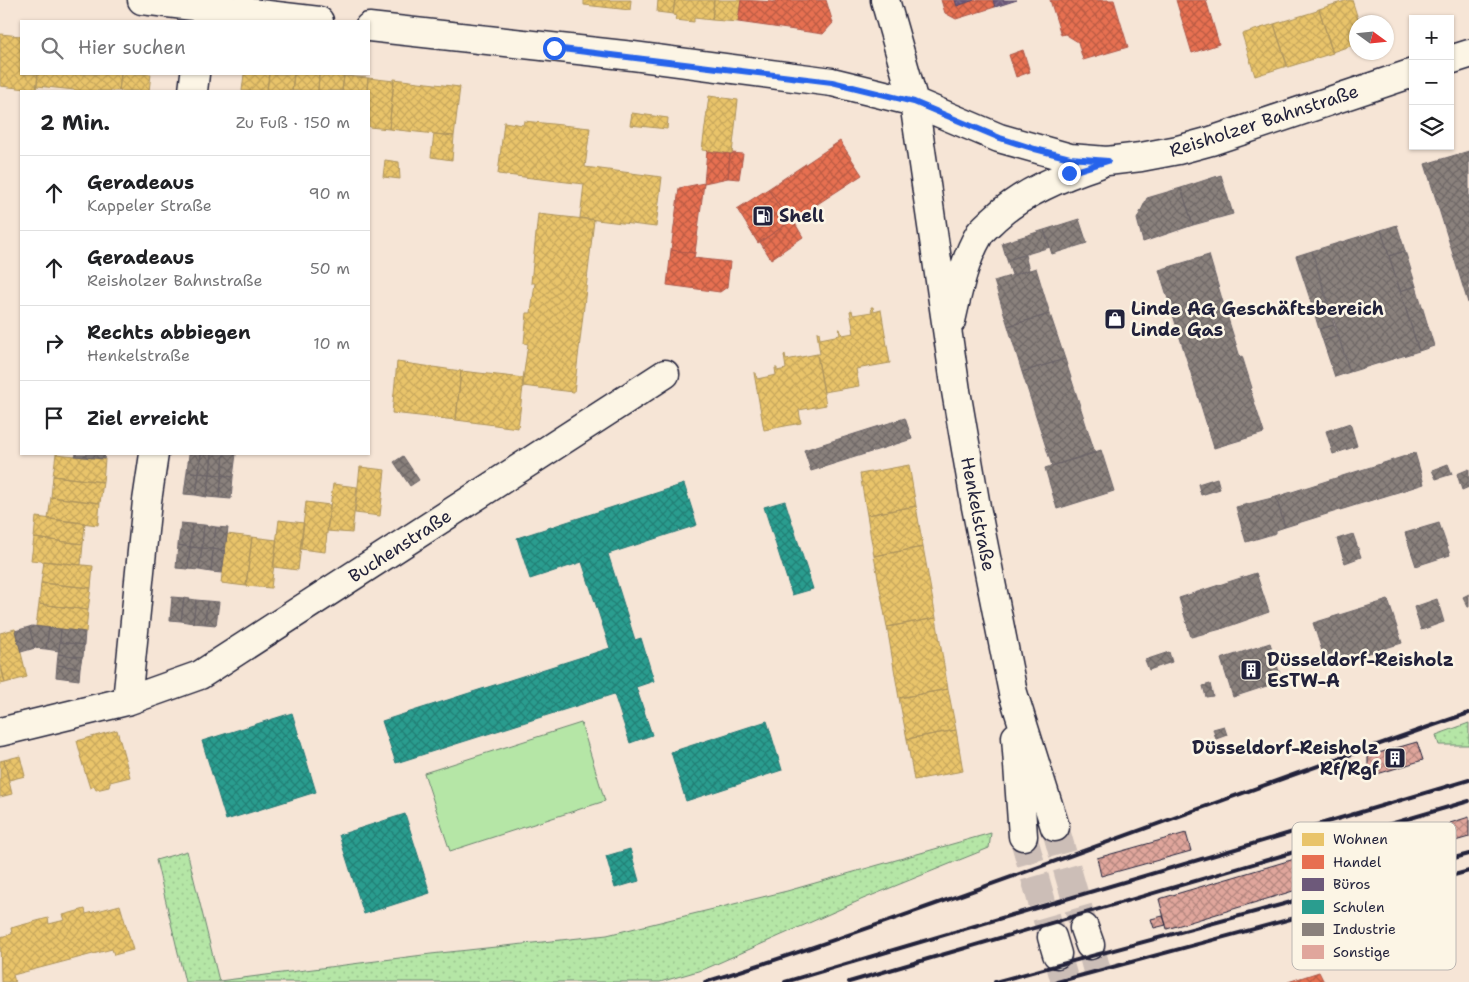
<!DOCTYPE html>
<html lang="de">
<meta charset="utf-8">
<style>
:root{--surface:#fff;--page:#f6f6f6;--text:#202124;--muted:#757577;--line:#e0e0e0}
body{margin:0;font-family:"Shantell Sans",sans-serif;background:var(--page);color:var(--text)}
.controls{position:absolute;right:15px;top:15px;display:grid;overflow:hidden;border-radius:0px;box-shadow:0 1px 4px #0004}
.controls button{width:45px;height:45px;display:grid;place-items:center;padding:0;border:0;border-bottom:1px solid var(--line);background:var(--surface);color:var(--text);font:25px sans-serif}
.compass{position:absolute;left:1349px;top:15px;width:45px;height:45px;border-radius:50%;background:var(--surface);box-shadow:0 1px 4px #0004;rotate:105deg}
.stop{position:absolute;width:15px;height:15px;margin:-11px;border:4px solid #2563eb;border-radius:50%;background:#fff}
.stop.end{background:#2563eb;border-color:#fff;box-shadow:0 1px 5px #0008}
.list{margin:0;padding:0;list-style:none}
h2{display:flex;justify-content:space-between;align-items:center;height:65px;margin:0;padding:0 20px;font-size:21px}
h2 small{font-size:16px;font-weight:400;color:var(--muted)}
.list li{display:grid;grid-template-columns:32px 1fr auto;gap:15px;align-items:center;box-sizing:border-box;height:75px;padding:0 20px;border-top:1px solid var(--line)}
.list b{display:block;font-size:19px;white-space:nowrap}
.list p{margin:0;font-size:16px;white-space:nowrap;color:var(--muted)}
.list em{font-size:16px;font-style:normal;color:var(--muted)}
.icon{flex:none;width:28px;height:28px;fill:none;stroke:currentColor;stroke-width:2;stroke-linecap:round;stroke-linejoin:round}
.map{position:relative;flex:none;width:1469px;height:982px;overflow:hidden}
.search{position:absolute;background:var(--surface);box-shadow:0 1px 4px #0004;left:20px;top:20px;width:350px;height:55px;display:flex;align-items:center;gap:12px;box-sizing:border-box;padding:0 18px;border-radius:0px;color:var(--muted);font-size:19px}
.panel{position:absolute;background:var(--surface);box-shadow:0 1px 4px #0004;left:20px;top:90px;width:350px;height:365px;border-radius:0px}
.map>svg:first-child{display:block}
</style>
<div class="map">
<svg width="1469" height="982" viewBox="0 0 1469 982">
<defs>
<pattern id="grass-dots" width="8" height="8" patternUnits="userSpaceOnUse" patternTransform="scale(1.25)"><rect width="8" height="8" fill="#b5e6a6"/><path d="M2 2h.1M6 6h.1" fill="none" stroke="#9bc590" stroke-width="1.8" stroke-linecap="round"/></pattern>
<pattern id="homes-cross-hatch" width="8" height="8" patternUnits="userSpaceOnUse" patternTransform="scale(1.25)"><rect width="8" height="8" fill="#e9c46a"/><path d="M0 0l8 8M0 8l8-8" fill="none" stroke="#c8a85d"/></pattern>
<pattern id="shops-cross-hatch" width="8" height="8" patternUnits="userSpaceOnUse" patternTransform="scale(1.25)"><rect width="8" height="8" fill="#e76f51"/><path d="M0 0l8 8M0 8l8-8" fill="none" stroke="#bb5b44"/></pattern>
<pattern id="offices-cross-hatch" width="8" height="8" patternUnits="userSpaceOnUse" patternTransform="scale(1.25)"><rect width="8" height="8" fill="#6d597a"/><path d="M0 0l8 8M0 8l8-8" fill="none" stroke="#81728c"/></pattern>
<pattern id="schools-cross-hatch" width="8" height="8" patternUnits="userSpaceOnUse" patternTransform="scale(1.25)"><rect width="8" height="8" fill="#2a9d8f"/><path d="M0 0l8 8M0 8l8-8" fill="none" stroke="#248076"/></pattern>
<pattern id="industry-cross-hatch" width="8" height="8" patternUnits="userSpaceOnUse" patternTransform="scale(1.25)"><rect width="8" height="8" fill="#8a817c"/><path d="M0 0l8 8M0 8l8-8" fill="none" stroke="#706967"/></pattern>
<pattern id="building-cross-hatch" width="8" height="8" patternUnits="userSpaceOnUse" patternTransform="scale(1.25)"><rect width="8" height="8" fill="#e0a69c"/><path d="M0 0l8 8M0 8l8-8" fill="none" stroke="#b58780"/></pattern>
</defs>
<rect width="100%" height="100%" fill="#f6e5d6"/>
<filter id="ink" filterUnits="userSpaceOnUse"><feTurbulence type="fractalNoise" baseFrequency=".02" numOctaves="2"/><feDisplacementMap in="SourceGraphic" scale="10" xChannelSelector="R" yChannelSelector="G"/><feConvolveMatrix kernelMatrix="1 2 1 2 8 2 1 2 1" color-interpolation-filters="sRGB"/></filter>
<g filter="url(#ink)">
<!-- grass -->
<path fill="url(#grass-dots)" stroke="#6c8470" d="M 1469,723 L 1469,745 L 1439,745 L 1436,735 Z
M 991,833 L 989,848 L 863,899 L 705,969 L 660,982 L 185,982 L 156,860 L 187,851 L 219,981 L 431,954 L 607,935 L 787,891 Z"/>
<!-- park -->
<path fill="#b5e6a6" stroke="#6c8470" d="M 581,723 L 605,801 L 450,851 L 424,773 Z"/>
<!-- homes -->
<path fill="url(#homes-cross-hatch)" stroke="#ad935c" d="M 584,0 L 631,0 L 630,10 L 584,5 Z
M 658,0 L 675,0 L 673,14 L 657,12 Z
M 675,0 L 714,0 L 712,20 L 694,18 L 694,22 L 675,20 L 676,16 L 673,15 Z
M 714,0 L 741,0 L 738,22 L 712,20 Z
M 1348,0 L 1352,0 L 1359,22 L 1356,22 L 1356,44 L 1332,52 L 1319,9 Z
M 1319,9 L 1333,53 L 1288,67 L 1274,24 L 1317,11 L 1317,10 Z
M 1274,24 L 1287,66 L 1255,76 L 1242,34 Z
M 0,34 L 21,36 L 21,74 L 38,74 L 36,90 L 0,86 Z
M 38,74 L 121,74 L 119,91 L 84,91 L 37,86 Z
M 121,74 L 151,74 L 149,91 L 119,91 Z
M 244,74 L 269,74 L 267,91 L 242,91 Z
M 269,74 L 294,74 L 292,91 L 267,91 Z
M 294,74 L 319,74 L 318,91 L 292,91 Z
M 319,74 L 344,76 L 342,91 L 318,91 Z
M 344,76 L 368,78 L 367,91 L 342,91 Z
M 368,78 L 394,81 L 389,129 L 369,127 L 369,91 L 367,91 Z
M 394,79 L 460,87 L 454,136 L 389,129 Z
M 709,96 L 738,100 L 732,154 L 702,150 Z
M 632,113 L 668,118 L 667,129 L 630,125 Z
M 524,121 L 590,128 L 585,167 L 662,177 L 656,227 L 580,218 L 584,184 L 498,174 L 504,122 L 523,125 Z
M 434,134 L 454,136 L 452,160 L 431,157 Z
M 385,160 L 399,162 L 400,179 L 383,177 Z
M 538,214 L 594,220 L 574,392 L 522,386 L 528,344 L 524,343 L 527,313 L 531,313 L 535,283 L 531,283 Z
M 871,307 L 873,307 L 874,312 L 881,310 L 890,363 L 856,369 L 859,386 L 824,392 L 817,354 L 820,354 L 817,332 L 819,332 L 820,339 L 840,335 L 839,329 L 840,329 L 842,335 L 854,333 L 850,311 L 852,310 L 853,315 L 872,312 Z
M 785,354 L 786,360 L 817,354 L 826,405 L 799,410 L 801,423 L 764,430 L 754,373 L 756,373 L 757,379 L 776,375 L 775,368 L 777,368 L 777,371 L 786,369 L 784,355 Z
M 397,362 L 461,371 L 456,420 L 392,413 Z
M 461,371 L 524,378 L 518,428 L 456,420 Z
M 56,454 L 105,459 L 103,482 L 53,476 Z
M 909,465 L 916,506 L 867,515 L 860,474 Z
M 360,467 L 385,470 L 380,516 L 355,513 Z
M 53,476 L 103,482 L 100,503 L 51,497 Z
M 333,484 L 357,487 L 352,533 L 327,531 Z
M 51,497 L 100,503 L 98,525 L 48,519 Z
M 306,502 L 330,505 L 325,552 L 300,549 Z
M 916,506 L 923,547 L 874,556 L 867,515 Z
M 36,517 L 85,523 L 83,544 L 34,538 Z
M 279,520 L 304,523 L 298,570 L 273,567 Z
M 227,534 L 252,537 L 246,586 L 221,583 Z
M 252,537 L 277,540 L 271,588 L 246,586 Z
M 34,538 L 83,544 L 81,565 L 31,560 Z
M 923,547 L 936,618 L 887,627 L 874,556 Z
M 44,561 L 93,566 L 91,588 L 41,583 Z
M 41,583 L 91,588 L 88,610 L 39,604 Z
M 39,604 L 88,610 L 86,632 L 36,626 Z
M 936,618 L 948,689 L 899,698 L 887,627 Z
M 15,629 L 27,677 L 5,683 L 0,662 L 0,633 Z
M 0,662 L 5,683 L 0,684 Z
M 948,689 L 956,730 L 907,739 L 899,698 Z
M 117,730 L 130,777 L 110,782 L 109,787 L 96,790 L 94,786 L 90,788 L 80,756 L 81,756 L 77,741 Z
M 956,730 L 963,771 L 914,780 L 907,739 Z
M 20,756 L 25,776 L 9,780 L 4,760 Z
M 4,760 L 12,794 L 0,797 L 0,761 Z
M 120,905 L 133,950 L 114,955 L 112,949 L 13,975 L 15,982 L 1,982 L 0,937 L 12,934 L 11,928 L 48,918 L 49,924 L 65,920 L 63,915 L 85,909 L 86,914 Z"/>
<!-- shops -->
<path fill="url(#shops-cross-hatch)" stroke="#ac584a" d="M 741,0 L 775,2 L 775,0 L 826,0 L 833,23 L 823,34 L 738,22 Z
M 941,0 L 955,0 L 957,6 L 974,0 L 993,0 L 995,7 L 956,19 L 945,13 Z
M 1050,0 L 1114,0 L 1128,47 L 1083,60 L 1078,42 L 1065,34 L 1061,35 Z
M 1176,0 L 1206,0 L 1219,44 L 1192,53 Z
M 1023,50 L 1030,72 L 1016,77 L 1009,55 Z
M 840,141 L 862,175 L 790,222 L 768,189 Z
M 707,151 L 730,154 L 728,178 L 704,183 Z
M 732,153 L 743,154 L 739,179 L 728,178 L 730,154 L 732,154 Z
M 704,183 L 695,253 L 671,250 L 679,188 Z
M 768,189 L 790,222 L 758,243 L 737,209 Z
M 793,220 L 803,237 L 771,259 L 760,242 Z
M 671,250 L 695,253 L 694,258 L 730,262 L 727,287 L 720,292 L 667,285 Z
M 1319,972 L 1324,982 L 1288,982 Z"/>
<!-- offices -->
<path fill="url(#offices-cross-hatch)" stroke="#564867" d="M 955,0 L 974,0 L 957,6 Z
M 993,0 L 1017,0 L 995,7 Z"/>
<!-- schools -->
<path fill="url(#schools-cross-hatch)" stroke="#287876" d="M 684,484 L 697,525 L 608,554 L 635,640 L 641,638 L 654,681 L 636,687 L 652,735 L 630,743 L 614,694 L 396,763 L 382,721 L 610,648 L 582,562 L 530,579 L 517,538 Z
M 785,501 L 813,589 L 792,595 L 764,507 Z
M 292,713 L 316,792 L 226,820 L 202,741 Z
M 767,721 L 782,770 L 686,801 L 671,752 Z
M 405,814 L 430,893 L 364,914 L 339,835 Z
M 630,849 L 639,881 L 615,888 L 606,856 Z"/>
<!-- industry -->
<path fill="url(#industry-cross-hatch)" stroke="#6b6468" d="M 1469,151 L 1469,306 L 1425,164 Z
M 1221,175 L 1233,214 L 1193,225 L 1181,188 Z
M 1181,188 L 1193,225 L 1143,242 L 1137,219 L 1147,198 Z
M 1079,219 L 1087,243 L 1052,254 L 1044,230 Z
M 1397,225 L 1405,251 L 1389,256 L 1381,230 Z
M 1044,230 L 1050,247 L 1007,260 L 1002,243 Z
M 1381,230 L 1419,351 L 1350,372 L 1312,251 Z
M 1312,251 L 1327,301 L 1312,305 L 1296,256 Z
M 1405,251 L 1416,286 L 1400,291 L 1389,256 Z
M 1025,255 L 1029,270 L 1012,275 L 1007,260 Z
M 1209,255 L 1222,299 L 1173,315 L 1159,270 Z
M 1036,268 L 1050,314 L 1008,326 L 994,281 Z
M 1416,286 L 1434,346 L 1419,351 L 1400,291 Z
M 1222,299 L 1240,357 L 1242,356 L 1252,388 L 1250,389 L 1264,433 L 1214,448 L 1173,315 Z
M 1327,301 L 1334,325 L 1319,329 L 1312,305 Z
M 1050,314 L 1065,359 L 1022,372 L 1008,326 Z
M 1334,325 L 1338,336 L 1323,341 L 1319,329 Z
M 1338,336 L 1350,372 L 1335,377 L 1323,341 Z
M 1065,359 L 1095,453 L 1052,466 L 1022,372 Z
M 905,418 L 912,439 L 811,471 L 804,450 Z
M 1350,423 L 1357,446 L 1333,454 L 1326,431 Z
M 1101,450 L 1114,491 L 1057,509 L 1045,468 Z
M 1415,453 L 1424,484 L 1285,527 L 1276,497 Z
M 76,454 L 105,454 L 104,459 L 75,456 Z
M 189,454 L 201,454 L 199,473 L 187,471 Z
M 201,454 L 212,454 L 210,474 L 199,473 Z
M 212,454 L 224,454 L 222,475 L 210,474 Z
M 224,454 L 236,454 L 233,477 L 222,475 Z
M 403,456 L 419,480 L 410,486 L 394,462 Z
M 1448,464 L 1452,474 L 1436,479 L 1432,470 Z
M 1469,469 L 1469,487 L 1462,490 L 1457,474 Z
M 187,471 L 199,473 L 196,495 L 184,494 Z
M 199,473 L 210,474 L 207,497 L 196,495 Z
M 210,474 L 222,475 L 219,498 L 207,497 Z
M 222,475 L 233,477 L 231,499 L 219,498 Z
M 1217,478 L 1220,489 L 1201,495 L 1198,484 Z
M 1276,497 L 1285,527 L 1276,530 L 1276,533 L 1246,542 L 1236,507 Z
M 181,523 L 192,524 L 190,547 L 178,545 Z
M 1439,523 L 1450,555 L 1416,566 L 1405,533 Z
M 192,524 L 204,525 L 202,548 L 190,547 Z
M 204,525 L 216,527 L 213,549 L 202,548 Z
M 216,527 L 228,528 L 225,551 L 213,549 Z
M 1353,534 L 1361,557 L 1345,563 L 1337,539 Z
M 178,545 L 190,547 L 188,569 L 176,568 Z
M 190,547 L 202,548 L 199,570 L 188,569 Z
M 202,548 L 213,549 L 211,572 L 199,570 Z
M 213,549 L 225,551 L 222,573 L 211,572 Z
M 1256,573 L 1269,612 L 1221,629 L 1191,637 L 1179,598 Z
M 1469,594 L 1469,607 L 1468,607 L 1463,597 Z
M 172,597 L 184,598 L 181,621 L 170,620 Z
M 184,598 L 196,600 L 193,623 L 181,621 Z
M 1437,599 L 1444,622 L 1421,630 L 1414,607 Z
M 196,600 L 207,601 L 205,624 L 193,623 Z
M 1388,600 L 1402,643 L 1327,666 L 1313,623 Z
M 207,601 L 219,602 L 216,625 L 205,624 Z
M 32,626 L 49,628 L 46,649 L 35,648 L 29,627 Z
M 29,627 L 35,648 L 21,652 L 15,631 Z
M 49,628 L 61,629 L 59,651 L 46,649 Z
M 61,629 L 85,632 L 84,645 L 60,642 Z
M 60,642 L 84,645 L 83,657 L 58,654 Z
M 1270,643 L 1282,681 L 1233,697 L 1221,659 Z
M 1169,652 L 1172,662 L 1149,670 L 1145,660 Z
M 58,654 L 82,657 L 80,668 L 57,665 Z
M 57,665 L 80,668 L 79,680 L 56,677 Z
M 1210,684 L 1213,696 L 1206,697 L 1203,686 Z
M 1224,726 L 1227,735 L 1216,739 L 1213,729 Z"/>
<!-- building -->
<path fill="url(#building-cross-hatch)" stroke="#22223b" d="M 1417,742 L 1423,760 L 1374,775 L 1368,766 L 1368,756 Z
M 1469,817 L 1469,837 L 1455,841 L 1450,823 Z
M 1186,833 L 1191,851 L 1101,876 L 1097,858 Z
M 1325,850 L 1333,879 L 1167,929 L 1159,899 Z
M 1163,916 L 1166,925 L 1154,928 L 1151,919 Z"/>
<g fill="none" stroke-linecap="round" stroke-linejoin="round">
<!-- tertiary-tunnel -->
<path stroke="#ccbeb7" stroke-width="28" stroke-dasharray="28 14" stroke-linecap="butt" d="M 1055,827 L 1084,928
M 1023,836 L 1052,937
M 1090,945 L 1100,982
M 1057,954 L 1065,982"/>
<!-- minor casing -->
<g stroke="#22223b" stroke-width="31">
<path id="minor" d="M 193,91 L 195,74
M 127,701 L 147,501 L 154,454
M 0,732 L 127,701 L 200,675 L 665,374"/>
</g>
<!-- tertiary casing -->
<g stroke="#22223b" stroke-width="31">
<path id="tertiary" d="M 142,0 L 319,21
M 885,0 L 914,102 L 956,391 L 976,507 L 1013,693 L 1055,827
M 369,27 L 633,56 L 832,82 L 914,102 L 999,138 L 1070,158 L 1107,161 L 1141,157 L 1178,150 L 1211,141 L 1413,73
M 1450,60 L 1469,54
M 951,321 C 958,290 964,260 980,233 C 984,228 989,224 994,219 C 1023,192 1062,176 1099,164
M 1016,737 L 1023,836
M 1084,928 L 1090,945
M 1052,937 L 1057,954"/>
</g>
<!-- minor -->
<use href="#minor" stroke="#fcf5e5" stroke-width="28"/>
<!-- tertiary -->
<use href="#tertiary" stroke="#fcf5e5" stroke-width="28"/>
<!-- rail -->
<path stroke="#22223b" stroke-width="4" d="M 705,982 C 786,958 865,929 944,901 C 1119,839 1293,773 1469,713
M 785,982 L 1469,780
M 849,982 L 1469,801
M 995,982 L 1469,854
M 1057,982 L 1469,871"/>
</g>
</g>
<g fill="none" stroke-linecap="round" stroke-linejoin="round" filter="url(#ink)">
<!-- route -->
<path stroke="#2563eb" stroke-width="6" d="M 554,48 L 832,82 L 914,102 L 1000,138 L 1035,149 L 1070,158 L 1108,161 L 1069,173"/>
</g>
<!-- icons -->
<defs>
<g id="fuel-square" transform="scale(1.125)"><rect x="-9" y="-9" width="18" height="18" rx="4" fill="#22223b" stroke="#fcf5e5"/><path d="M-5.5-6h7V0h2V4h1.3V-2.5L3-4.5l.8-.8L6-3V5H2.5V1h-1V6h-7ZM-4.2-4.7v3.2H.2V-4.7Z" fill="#fff"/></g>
<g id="shop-square" transform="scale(1.125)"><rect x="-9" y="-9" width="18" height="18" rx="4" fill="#22223b" stroke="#fcf5e5"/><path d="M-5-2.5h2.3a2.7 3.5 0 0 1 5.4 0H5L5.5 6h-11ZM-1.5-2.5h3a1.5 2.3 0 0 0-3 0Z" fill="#fff"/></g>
<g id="building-square" transform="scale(1.125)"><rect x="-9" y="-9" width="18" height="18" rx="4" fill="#22223b" stroke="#fcf5e5"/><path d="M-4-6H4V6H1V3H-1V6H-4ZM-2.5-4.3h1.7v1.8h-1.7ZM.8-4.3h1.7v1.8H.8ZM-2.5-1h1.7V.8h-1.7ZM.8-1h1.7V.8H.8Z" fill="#fff"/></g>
</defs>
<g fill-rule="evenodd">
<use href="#fuel-square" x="763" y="216"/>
<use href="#shop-square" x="1115" y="319"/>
<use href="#building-square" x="1251" y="670"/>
<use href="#building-square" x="1395" y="758"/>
</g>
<g text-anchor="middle" stroke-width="5" stroke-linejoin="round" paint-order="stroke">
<!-- street labels -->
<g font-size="18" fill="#22223b" stroke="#fcf5e5">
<text transform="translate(1264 121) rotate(-18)" y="6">Reisholzer Bahnstraße</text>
<text transform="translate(978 514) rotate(79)" y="6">Henkelstraße</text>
<text transform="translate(400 546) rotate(-33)" y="6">Buchenstraße</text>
</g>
<!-- poi labels -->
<g font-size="18" font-weight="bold" fill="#22223b" stroke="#fcf5e5" text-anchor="start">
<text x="779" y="222">Shell</text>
<text x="1131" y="315">Linde AG Geschäftsbereich<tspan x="1131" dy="21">Linde Gas</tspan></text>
<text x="1267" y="666">Düsseldorf-Reisholz<tspan x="1267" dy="21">ESTW-A</tspan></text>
<text x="1379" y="754" text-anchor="end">Düsseldorf-Reisholz<tspan x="1379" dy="21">Rf/Rgf</tspan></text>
</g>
</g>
<!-- legend -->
<rect x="1292" y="822" width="164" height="148" rx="8" fill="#fcf5e5" stroke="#bbb6b2" stroke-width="1"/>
<rect x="1302" y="833" width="22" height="13" fill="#e9c46a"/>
<rect x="1302" y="855" width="22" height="14" fill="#e76f51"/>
<rect x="1302" y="878" width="22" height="13" fill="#6d597a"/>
<rect x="1302" y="900" width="22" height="14" fill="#2a9d8f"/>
<rect x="1302" y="923" width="22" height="13" fill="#8a817c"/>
<rect x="1302" y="945" width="22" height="14" fill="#e0a69c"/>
<g font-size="14" fill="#22223b">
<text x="1333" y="844">Wohnen</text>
<text x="1333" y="867">Handel</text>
<text x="1333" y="889">Büros</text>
<text x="1333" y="912">Schulen</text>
<text x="1333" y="934">Industrie</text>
<text x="1333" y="957">Sonstige</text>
</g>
</svg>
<div class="controls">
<button>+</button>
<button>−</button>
<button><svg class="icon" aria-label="layers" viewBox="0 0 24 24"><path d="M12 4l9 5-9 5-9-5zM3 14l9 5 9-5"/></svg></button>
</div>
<svg class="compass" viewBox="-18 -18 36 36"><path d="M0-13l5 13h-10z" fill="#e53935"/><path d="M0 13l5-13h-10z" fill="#757577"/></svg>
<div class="stop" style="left:554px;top:48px"></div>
<div class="stop end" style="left:1069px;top:173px"></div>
<div class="search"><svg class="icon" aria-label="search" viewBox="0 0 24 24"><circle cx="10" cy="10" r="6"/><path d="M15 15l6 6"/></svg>Hier suchen</div>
<section class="panel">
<h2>2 Min.<small>Zu Fuß · 150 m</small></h2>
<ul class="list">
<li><svg class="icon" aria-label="ahead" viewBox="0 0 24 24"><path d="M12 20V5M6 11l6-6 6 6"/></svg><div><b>Geradeaus</b><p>Kappeler Straße</p></div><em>90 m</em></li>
<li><svg class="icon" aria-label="ahead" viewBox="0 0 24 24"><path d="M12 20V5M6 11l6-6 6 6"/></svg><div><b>Geradeaus</b><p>Reisholzer Bahnstraße</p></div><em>50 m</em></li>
<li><svg class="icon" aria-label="right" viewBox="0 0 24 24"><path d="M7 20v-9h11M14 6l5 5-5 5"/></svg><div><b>Rechts abbiegen</b><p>Henkelstraße</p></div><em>10 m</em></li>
<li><svg class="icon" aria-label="arrive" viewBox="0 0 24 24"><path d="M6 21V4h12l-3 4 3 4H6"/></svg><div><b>Ziel erreicht</b></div></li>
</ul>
</section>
</div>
